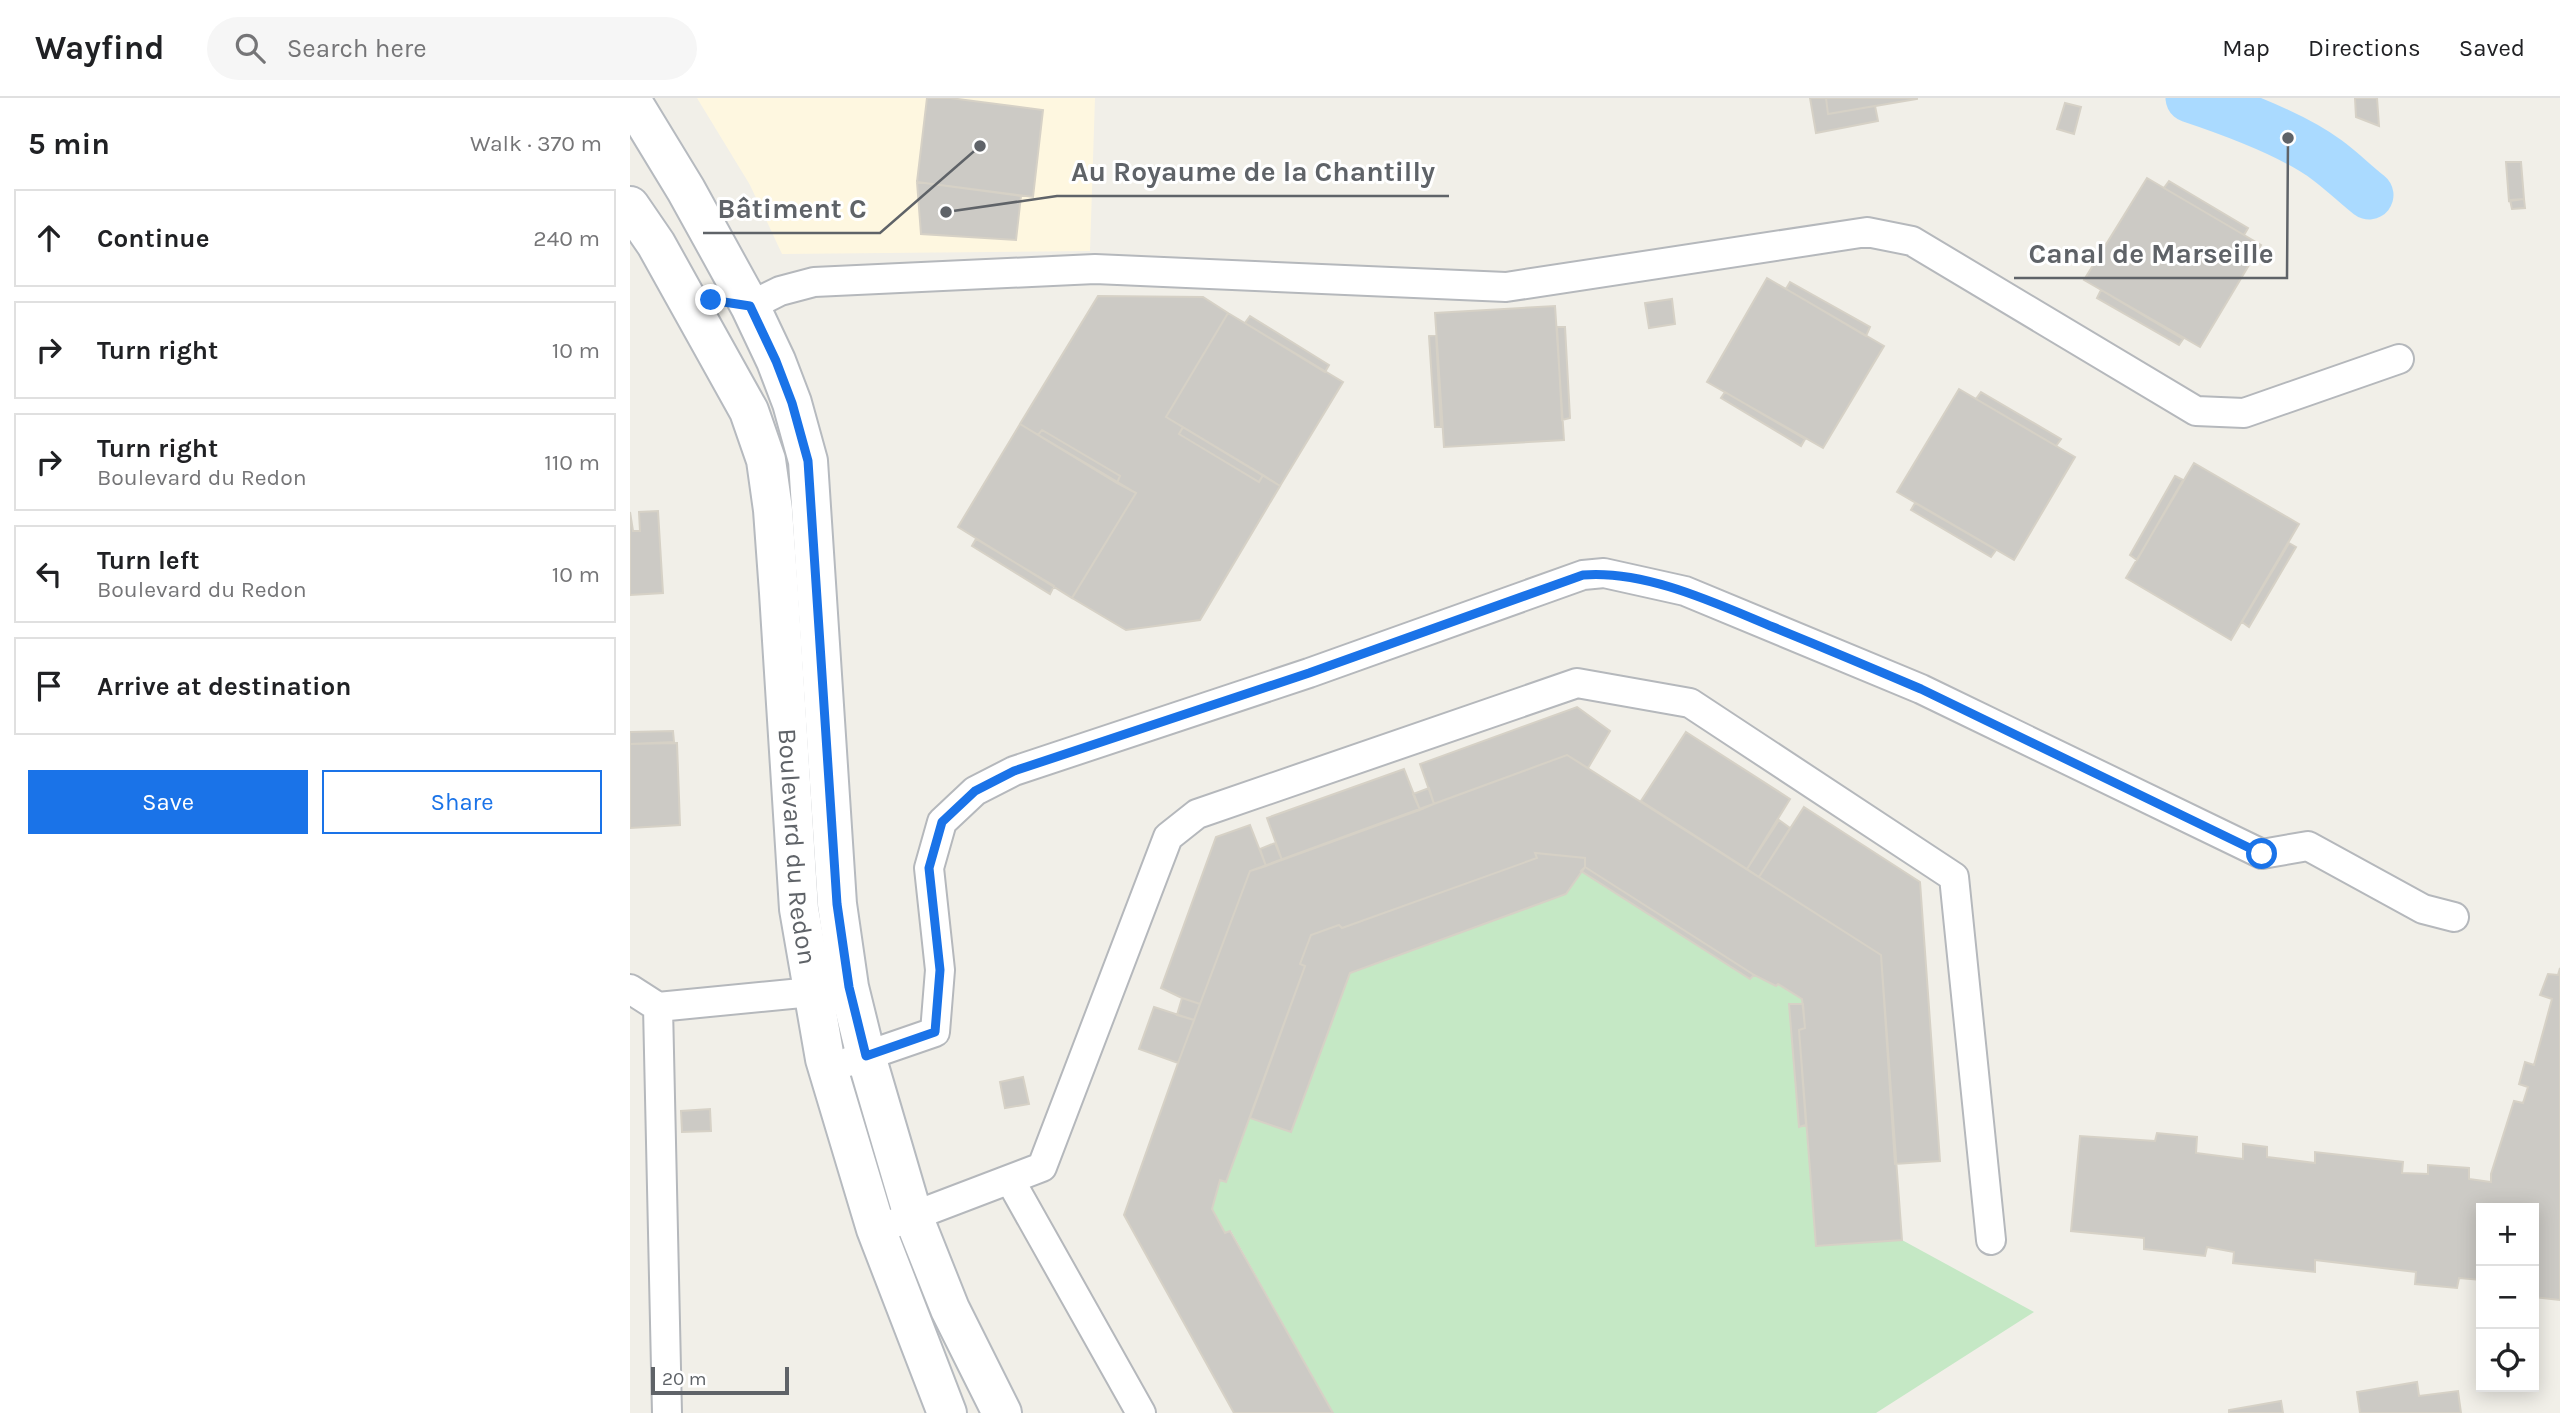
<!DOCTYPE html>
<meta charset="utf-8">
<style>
:root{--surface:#fff;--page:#f6f6f6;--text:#202124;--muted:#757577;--line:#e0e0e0;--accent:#1a73e8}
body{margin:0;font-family:Karla,sans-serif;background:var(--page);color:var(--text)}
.controls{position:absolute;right:21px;bottom:21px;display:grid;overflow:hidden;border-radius:0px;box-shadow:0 4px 18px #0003}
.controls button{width:63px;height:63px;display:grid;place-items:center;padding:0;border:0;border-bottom:2px solid var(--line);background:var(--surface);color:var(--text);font:35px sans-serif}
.scale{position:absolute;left:21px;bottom:18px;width:138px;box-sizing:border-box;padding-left:7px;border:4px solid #5f6368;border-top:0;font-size:19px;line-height:24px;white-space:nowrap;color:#5f6368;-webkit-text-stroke:5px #fff;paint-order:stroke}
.stop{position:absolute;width:21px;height:21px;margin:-16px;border:5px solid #1a73e8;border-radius:50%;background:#fff}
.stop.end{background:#1a73e8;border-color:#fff;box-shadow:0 2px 7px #0008}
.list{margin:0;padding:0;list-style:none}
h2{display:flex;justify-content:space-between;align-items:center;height:91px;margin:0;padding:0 28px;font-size:30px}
h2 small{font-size:23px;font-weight:400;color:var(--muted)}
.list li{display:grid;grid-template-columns:46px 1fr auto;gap:21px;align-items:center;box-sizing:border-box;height:98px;margin:0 14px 14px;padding:0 14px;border:2px solid var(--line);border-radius:0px}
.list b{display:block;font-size:26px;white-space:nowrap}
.list p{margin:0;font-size:23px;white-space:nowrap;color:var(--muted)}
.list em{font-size:23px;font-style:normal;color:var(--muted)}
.actions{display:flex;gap:14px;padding:21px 28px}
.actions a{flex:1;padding:16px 0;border:2px solid var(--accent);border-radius:0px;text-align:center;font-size:24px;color:var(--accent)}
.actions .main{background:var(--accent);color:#fff}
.icon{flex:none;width:38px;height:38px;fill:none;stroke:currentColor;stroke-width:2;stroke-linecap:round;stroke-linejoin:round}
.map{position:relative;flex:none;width:1930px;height:1315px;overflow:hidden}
header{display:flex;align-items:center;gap:42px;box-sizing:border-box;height:98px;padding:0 35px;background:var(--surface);border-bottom:2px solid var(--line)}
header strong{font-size:33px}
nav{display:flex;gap:38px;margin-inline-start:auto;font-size:24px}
.search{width:490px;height:63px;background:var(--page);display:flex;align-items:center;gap:18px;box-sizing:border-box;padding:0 24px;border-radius:38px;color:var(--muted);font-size:26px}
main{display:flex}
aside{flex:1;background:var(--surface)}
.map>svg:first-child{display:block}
</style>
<header>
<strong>Wayfind</strong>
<div class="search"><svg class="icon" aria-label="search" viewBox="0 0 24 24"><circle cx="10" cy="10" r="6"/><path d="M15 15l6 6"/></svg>Search here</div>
<nav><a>Map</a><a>Directions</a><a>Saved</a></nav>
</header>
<main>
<aside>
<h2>5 min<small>Walk · 370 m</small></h2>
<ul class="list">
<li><svg class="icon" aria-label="ahead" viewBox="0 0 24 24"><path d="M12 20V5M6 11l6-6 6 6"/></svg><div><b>Continue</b></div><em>240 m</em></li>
<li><svg class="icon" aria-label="right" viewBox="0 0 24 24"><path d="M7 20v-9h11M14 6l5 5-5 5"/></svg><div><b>Turn right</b></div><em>10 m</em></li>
<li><svg class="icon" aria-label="right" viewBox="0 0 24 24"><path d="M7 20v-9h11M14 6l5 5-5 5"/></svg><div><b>Turn right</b><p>Boulevard du Redon</p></div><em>110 m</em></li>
<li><svg class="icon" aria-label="left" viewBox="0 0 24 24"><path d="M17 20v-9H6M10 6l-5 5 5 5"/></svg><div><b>Turn left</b><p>Boulevard du Redon</p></div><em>10 m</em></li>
<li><svg class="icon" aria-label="arrive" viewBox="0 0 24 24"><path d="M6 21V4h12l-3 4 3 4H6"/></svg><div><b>Arrive at destination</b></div></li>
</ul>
<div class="actions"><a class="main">Save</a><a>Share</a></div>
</aside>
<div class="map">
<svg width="1930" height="1315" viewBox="0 0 1930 1315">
<rect width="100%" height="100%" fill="#f1efe8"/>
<!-- commercial -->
<path fill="#fef7e0" d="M 67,0 L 465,0 L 460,153 L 152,156 L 120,87 Z"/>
<!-- green -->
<path fill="#c5e8c5" d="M 951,773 L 1120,881 L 1124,877 L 1146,888 L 1148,886 L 1172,901 L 1173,906 L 1160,906 L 1170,1029 L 1176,1027 L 1186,1147 L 1272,1142 L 1404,1214 L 1246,1315 L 703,1315 L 601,1133 L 595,1135 L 582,1111 L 590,1082 L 596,1084 L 620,1020 L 661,1034 L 720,875 Z"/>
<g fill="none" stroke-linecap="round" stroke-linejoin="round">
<!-- canal -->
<path stroke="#aadaff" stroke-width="49" d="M 1560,0 C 1602,14 1662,36 1697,62 C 1712,73 1725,86 1739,97"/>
</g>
<!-- building -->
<path fill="#cccac5" stroke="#d6d1c6" stroke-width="2" d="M 297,0 L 320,0 L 413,12 L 403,99 L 287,84 Z
M 1180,0 L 1196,0 L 1198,16 L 1245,8 L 1248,23 L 1186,35 Z
M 1196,0 L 1287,0 L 1287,1 L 1198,16 Z
M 1725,0 L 1747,0 L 1749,28 L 1726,19 Z
M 1435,5 L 1451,9 L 1444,36 L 1427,31 Z
M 1876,64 L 1891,64 L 1894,101 L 1879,103 Z
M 1517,80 L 1631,147 L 1570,249 L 1454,182 Z
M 1539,83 L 1618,130 L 1614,137 L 1534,90 Z
M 287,84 L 391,98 L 386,142 L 291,136 Z
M 1894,101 L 1895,110 L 1882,111 L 1880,102 Z
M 1137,180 L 1254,248 L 1193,350 L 1077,284 Z
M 1160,184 L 1240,229 L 1236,238 L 1156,191 Z
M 1471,192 L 1553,241 L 1549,247 L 1467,200 Z
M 468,198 L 573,199 L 598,215 L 536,319 L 553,329 L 549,336 L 629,384 L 633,377 L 650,388 L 570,522 L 496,532 L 442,500 L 506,395 L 487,385 L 490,378 L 412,332 L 408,337 L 390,326 Z
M 1042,201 L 1045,226 L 1019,230 L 1015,205 Z
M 925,208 L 934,342 L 814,349 L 805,215 Z
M 598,215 L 713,284 L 650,388 L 536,319 Z
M 620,218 L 699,267 L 695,274 L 615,225 Z
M 927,229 L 935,229 L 940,320 L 932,322 Z
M 806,237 L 811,329 L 805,329 L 799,238 Z
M 1329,291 L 1445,359 L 1384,462 L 1267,394 Z
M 1095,294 L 1175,341 L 1171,348 L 1091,300 Z
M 1351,294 L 1431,341 L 1426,348 L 1346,301 Z
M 390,326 L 506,395 L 442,500 L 328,429 Z
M 553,329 L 633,377 L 629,384 L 549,336 Z
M 412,332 L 490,378 L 487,385 L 408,337 Z
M 1564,365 L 1669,426 L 1601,542 L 1496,480 Z
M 1545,378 L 1553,382 L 1507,462 L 1500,457 Z
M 1285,405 L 1366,452 L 1361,459 L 1281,412 Z
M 28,413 L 33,495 L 0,497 L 0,414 L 3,433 L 10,433 L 9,414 Z
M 346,441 L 424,488 L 420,496 L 342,448 Z
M 1659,445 L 1666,449 L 1619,529 L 1612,524 Z
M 947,609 L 980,633 L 958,670 L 937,657 L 804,706 L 790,666 Z
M 43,633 L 44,644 L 0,646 L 0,634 Z
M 1056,634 L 1160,701 L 1117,771 L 1011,703 Z
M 47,645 L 50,727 L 0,730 L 0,646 Z
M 937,657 L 1251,857 L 1272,1142 L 1186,1148 L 1169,932 L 1175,930 L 1172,901 L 1148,886 L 1146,888 L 1124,877 L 955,769 L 955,760 L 905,755 L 907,760 L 712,830 L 709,827 L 681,837 L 670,866 L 675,868 L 596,1084 L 590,1082 L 582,1111 L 595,1135 L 600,1133 L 703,1315 L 604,1315 L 494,1117 L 548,965 L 620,773 Z
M 774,671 L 790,712 L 652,762 L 637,720 Z
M 799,690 L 804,706 L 790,712 L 783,696 Z
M 1174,709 L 1290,784 L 1310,1063 L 1265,1066 L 1251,857 L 1129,779 Z
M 1149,722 L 1160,730 L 1129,779 L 1117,771 Z
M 620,727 L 636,768 L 620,773 L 570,906 L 552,900 L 531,890 L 586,739 Z
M 645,745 L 652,762 L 636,768 L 630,751 Z
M 905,755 L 955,760 L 955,769 L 936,796 L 720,875 L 661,1034 L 620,1020 L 675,868 L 670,866 L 681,837 L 709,827 L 712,830 L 907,760 Z
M 955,769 L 1124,877 L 1120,881 L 951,773 Z
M 1930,870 L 1930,1202 L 1904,1199 L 1904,1110 L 1851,1110 L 1851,1182 L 1829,1180 L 1827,1190 L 1785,1186 L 1786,1174 L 1685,1162 L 1685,1174 L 1603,1165 L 1604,1154 L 1577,1149 L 1575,1158 L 1514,1151 L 1514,1140 L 1441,1133 L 1450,1038 L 1525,1043 L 1527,1035 L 1567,1039 L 1566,1055 L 1613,1061 L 1613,1046 L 1637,1049 L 1637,1059 L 1685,1065 L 1685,1054 L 1773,1064 L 1772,1075 L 1798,1076 L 1798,1067 L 1839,1070 L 1839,1081 L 1861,1084 L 1861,1076 L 1884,1003 L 1893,1005 L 1898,989 L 1889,986 L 1895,964 L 1904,967 L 1922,901 L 1910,897 L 1918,876 L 1928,877 Z
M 552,900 L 570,906 L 564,922 L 547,917 Z
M 1159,906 L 1173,906 L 1175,930 L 1169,932 L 1176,1027 L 1169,1029 Z
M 524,909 L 564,922 L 548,965 L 509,951 Z
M 393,979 L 399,1006 L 375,1010 L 370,984 Z
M 80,1011 L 81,1033 L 52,1034 L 51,1013 Z
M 1787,1284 L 1789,1298 L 1828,1293 L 1831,1315 L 1730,1315 L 1727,1294 Z
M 1651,1303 L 1653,1315 L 1599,1315 L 1599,1312 Z"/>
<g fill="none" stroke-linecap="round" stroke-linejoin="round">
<!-- lane casing -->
<g stroke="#b5b8bc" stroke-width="32">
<path id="lane" d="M 120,208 L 150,193 L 184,184 L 465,171 L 876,189 L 1237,134 L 1282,143 L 1566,313 L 1614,315 L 1769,261
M 0,891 L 28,909
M 218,964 L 305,934 L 310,872 L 299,770 L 312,724 L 345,693 L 384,673 L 679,575 L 953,477 L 974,475 L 1055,493 L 1291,591 L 1632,756 L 1678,748 L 1793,811 L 1824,819
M 380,1082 L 511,1315
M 265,1125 L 412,1069 L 538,739 L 567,716 L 947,585 L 1060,605 L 1324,779 L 1361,1142
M 37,1315 L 28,909 L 202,892"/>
</g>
<!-- secondary casing -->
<g stroke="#b6babf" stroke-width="42">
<g id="secondary">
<path d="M 0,0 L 56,92 L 120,208 L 146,263 L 162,305 L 178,363 L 207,806 L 219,889 L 236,958 L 283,1118 L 320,1211 L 372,1315"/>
<path id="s1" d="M 0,108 L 26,146 L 119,313 L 136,362 L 143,412 L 149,495 L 169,811 L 195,961 L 246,1131 L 317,1315"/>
</g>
</g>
<!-- lane -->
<use href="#lane" stroke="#fff" stroke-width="28"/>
<!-- secondary -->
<use href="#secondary" stroke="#fff" stroke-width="38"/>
</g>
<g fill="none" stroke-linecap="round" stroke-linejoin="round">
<!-- route -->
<path stroke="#1a73e8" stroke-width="9" d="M 81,202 L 120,208 L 146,263 L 162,305 L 178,363 L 207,806 L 219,889 L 236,958 L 305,934 L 310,872 L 299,770 L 312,724 L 345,693 L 384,673 L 679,575 L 953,477 C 1016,472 1085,505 1143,529 C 1192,549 1242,570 1291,591 L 1632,756"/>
</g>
<g text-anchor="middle" stroke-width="6" stroke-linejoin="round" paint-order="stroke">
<!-- street labels -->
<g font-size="26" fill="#5f6368" stroke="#fff">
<text dy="9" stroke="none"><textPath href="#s1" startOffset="677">Boulevard du Redon</textPath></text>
</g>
</g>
<!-- callouts -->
<path fill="none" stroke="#5f6368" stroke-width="2.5" d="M316 114L427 98H819M350 48L250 135H73M1658 40L1657 180H1384"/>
<g fill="#5f6368" stroke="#fff" stroke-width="2.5">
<circle cx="316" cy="114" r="7"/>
<circle cx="350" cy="48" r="7"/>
<circle cx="1658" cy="40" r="7"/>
</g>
<g font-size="28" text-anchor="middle" font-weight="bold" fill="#5f6368" stroke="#fff" stroke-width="6" stroke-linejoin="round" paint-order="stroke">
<text x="623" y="83">Au Royaume de la Chantilly</text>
<text x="162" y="120">Bâtiment C</text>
<text x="1521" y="165">Canal de Marseille</text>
</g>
</svg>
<div class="controls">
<button>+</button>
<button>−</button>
<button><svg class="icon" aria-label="locate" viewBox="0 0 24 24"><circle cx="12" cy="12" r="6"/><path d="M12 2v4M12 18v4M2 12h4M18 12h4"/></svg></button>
</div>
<div class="scale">20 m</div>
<div class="stop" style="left:1632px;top:756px"></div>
<div class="stop end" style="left:81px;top:202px"></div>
</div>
</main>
